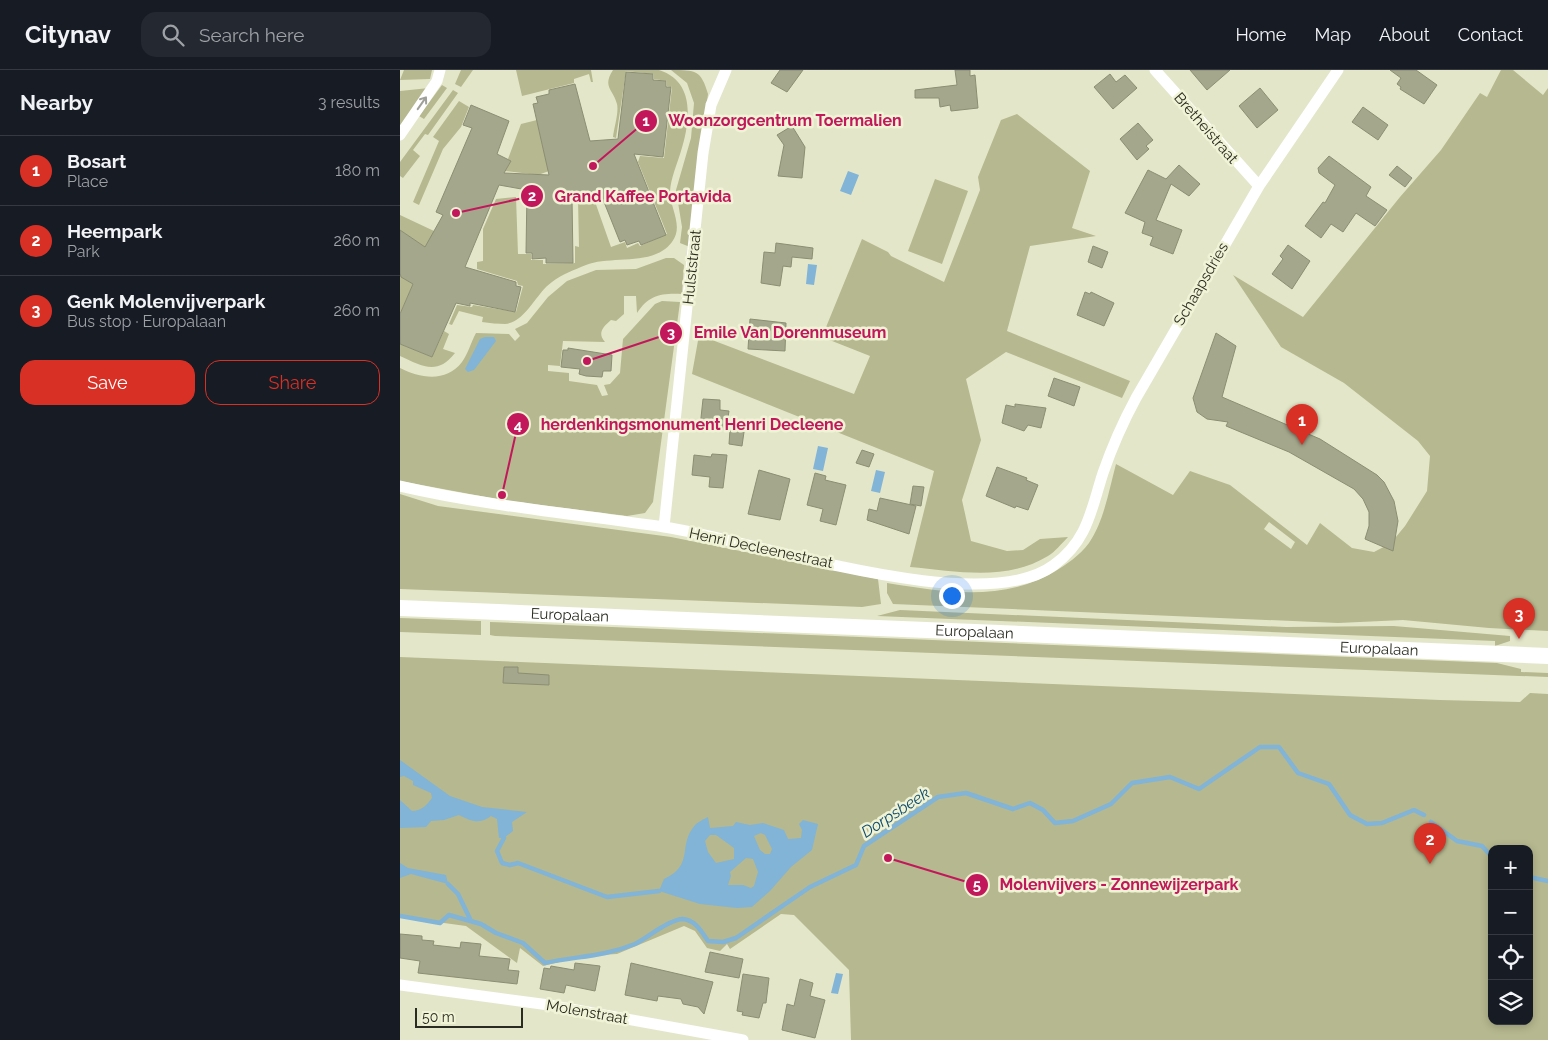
<!DOCTYPE html>
<meta charset="utf-8">
<style>
:root{--surface:#171b24;--page:#242831;--text:#f1f3f6;--muted:#9ea1a6;--line:#363941;--accent:#d93025}
body{margin:0;font-family:Raleway,sans-serif;background:var(--page);color:var(--text)}
.controls{position:absolute;right:15px;bottom:15px;display:grid;overflow:hidden;border-radius:10px;box-shadow:0 2px 8px #0003}
.controls button{width:45px;height:45px;display:grid;place-items:center;padding:0;border:0;border-bottom:1px solid var(--line);background:var(--surface);color:var(--text);font:25px sans-serif}
.scale{position:absolute;left:15px;bottom:12px;width:108px;box-sizing:border-box;padding-left:5px;border:2px solid #2b2c21;border-top:0;font-size:14px;line-height:18px;white-space:nowrap;color:#2b2c21;-webkit-text-stroke:4px #f1f3d6;paint-order:stroke}
.you{position:absolute;left:551px;top:525px;width:18px;height:18px;margin:-12px;border:4px solid #fff;border-radius:50%;background:#1a73e8;box-shadow:0 0 0 8px #1a73e833}
.badge{display:grid;place-items:center;width:32px;height:32px;border-radius:50%;background:var(--accent);color:#fff;font-size:16px;font-weight:700}
.pin{position:absolute;translate:-50% -41px;filter:drop-shadow(0 1px 2px #0008)}
.pin::after{content:'';position:absolute;top:26px;width:18px;height:15px;background:inherit;clip-path:polygon(0 0,100% 0,50% 100%)}
.list{margin:0;padding:0;list-style:none}
h2{display:flex;justify-content:space-between;align-items:center;height:65px;margin:0;padding:0 20px;font-size:21px}
h2 small{font-size:16px;font-weight:400;color:var(--muted)}
.list li{display:grid;grid-template-columns:32px 1fr auto;gap:15px;align-items:center;box-sizing:border-box;height:70px;padding:0 20px;border-top:1px solid var(--line)}
.list b{display:block;font-size:19px;white-space:nowrap}
.list p{margin:0;font-size:16px;white-space:nowrap;color:var(--muted)}
.list em{font-size:16px;font-style:normal;color:var(--muted)}
.actions{display:flex;gap:10px;padding:15px 20px}
.actions a{flex:1;padding:11px 0;border:1px solid var(--accent);border-radius:15px;text-align:center;font-size:18px;color:var(--accent)}
.actions .main{background:var(--accent);color:#fff}
.icon{flex:none;width:28px;height:28px;fill:none;stroke:currentColor;stroke-width:2;stroke-linecap:round;stroke-linejoin:round}
.map{position:relative;flex:none;width:1148px;height:970px;overflow:hidden}
header{display:flex;align-items:center;gap:30px;box-sizing:border-box;height:70px;padding:0 25px;background:var(--surface);border-bottom:1px solid var(--line)}
header strong{font-size:24px}
nav{display:flex;gap:28px;margin-inline-start:auto;font-size:18px}
.search{width:350px;height:45px;background:var(--page);display:flex;align-items:center;gap:12px;box-sizing:border-box;padding:0 18px;border-radius:15px;color:var(--muted);font-size:19px}
main{display:flex}
aside{flex:1;background:var(--surface)}
.map>svg:first-child{display:block}
</style>
<header>
<strong>Citynav</strong>
<div class="search"><svg class="icon" aria-label="search" viewBox="0 0 24 24"><circle cx="10" cy="10" r="6"/><path d="M15 15l6 6"/></svg>Search here</div>
<nav><a>Home</a><a>Map</a><a>About</a><a>Contact</a></nav>
</header>
<main>
<aside>
<h2>Nearby<small>3 results</small></h2>
<ul class="list">
<li><span class="badge">1</span><div><b>Bosart</b><p>Place</p></div><em>180 m</em></li>
<li><span class="badge">2</span><div><b>Heempark</b><p>Park</p></div><em>260 m</em></li>
<li><span class="badge">3</span><div><b>Genk Molenvijverpark</b><p>Bus stop · Europalaan</p></div><em>260 m</em></li>
</ul>
<div class="actions"><a class="main">Save</a><a>Share</a></div>
</aside>
<div class="map">
<svg width="1148" height="970" viewBox="0 0 1148 970">
<rect width="100%" height="100%" fill="#e4e6c9"/>
<!-- green -->
<path fill="#b6b88f" fill-rule="evenodd" d="M 4,0 L 32,0 L 30,9 L 0,10 Z
M 61,0 L 73,0 L 61,17 L 55,14 Z
M 116,0 L 191,0 L 193,12 L 191,12 L 189,4 L 174,9 L 174,13 L 122,26 Z
M 213,0 C 227,0 246,0 259,0 C 296,12 290,52 281,81 C 277,94 271,108 270,121 C 270,139 284,156 272,172 C 254,197 210,185 186,195 C 174,200 162,204 152,212 C 136,223 126,252 105,254 C 98,254 90,253 82,252 L 83,247 L 59,241 L 52,255 L 49,254 L 57,235 L 72,237 L 73,235 L 116,242 L 123,216 L 118,215 L 117,211 L 77,199 L 77,192 L 83,191 L 83,159 L 96,129 L 116,127 L 118,184 L 131,184 L 131,190 L 143,190 L 143,194 L 175,193 L 175,176 L 179,177 L 178,129 L 193,126 L 211,177 L 225,172 L 227,178 L 238,173 L 240,176 L 267,164 L 238,92 L 240,86 L 264,88 L 272,17 L 267,16 L 267,11 L 254,9 L 254,4 L 226,1 L 216,68 L 213,67 C 214,58 219,43 217,34 C 213,19 202,17 213,0 Z
M 271,0 C 296,0 301,0 308,24 L 290,177 L 280,173 L 282,157 L 276,120 L 291,68 L 294,33 L 287,13 Z
M 1101,0 L 1113,0 L 1143,25 L 1148,18 L 1148,561 L 1089,558 L 1003,550 L 938,553 L 493,534 L 487,523 L 487,513 C 543,522 602,532 654,502 C 667,494 679,486 689,473 C 704,451 709,420 716,394 L 773,425 L 790,401 L 830,415 L 907,475 L 920,453 L 952,478 L 974,482 L 991,473 L 1005,456 L 1027,421 L 1030,386 L 1018,371 L 944,313 L 881,277 L 833,205 L 903,247 L 1000,127 L 1041,80 L 1080,23 L 1087,27 ZM 869,452 L 895,472 L 891,479 L 864,459 Z
M 42,15 L 47,18 L 24,49 L 19,46 Z
M 29,18 L 0,57 L 0,21 Z
M 53,20 L 58,23 L 28,65 L 25,64 L 13,80 L 20,86 L 3,108 L 0,106 L 0,92 Z
M 59,31 L 69,37 L 61,57 L 43,79 L 19,135 L 13,132 L 39,71 L 33,67 Z
M 617,44 L 690,101 L 672,158 L 696,166 L 630,176 L 607,261 L 730,311 L 722,328 L 606,282 L 566,309 L 581,370 L 562,430 L 571,471 L 607,481 L 623,480 L 640,469 L 668,467 C 662,473 655,482 648,486 C 605,512 557,501 510,497 L 534,401 L 292,304 L 299,265 L 454,324 L 470,286 L 422,267 L 462,169 L 488,182 L 491,186 L 544,212 L 580,120 L 578,107 L 601,50 Z
M 137,50 L 149,101 L 138,105 L 105,101 L 111,91 L 108,89 L 121,54 Z
M 535,109 L 568,121 L 542,194 L 508,181 Z
M 0,145 L 34,161 L 33,183 L 0,160 Z
M 266,188 L 274,188 L 284,195 L 282,224 C 261,223 249,225 237,243 L 236,226 L 224,226 L 224,244 L 216,251 L 211,250 C 203,257 197,263 205,272 L 163,271 L 160,296 L 148,295 L 148,301 L 169,303 L 169,311 L 197,315 L 202,326 L 208,325 L 204,315 L 210,314 L 220,303 L 223,269 L 255,234 L 262,231 L 280,232 L 253,432 L 245,443 L 227,446 L 102,430 L 0,411 L 0,298 C 20,308 46,313 62,292 C 68,284 71,272 76,263 L 109,264 L 115,271 L 120,266 L 115,259 L 127,253 L 148,227 L 167,211 L 196,200 L 236,199 Z
M 0,203 L 13,214 L 0,244 Z
M 44,261 L 49,264 L 43,279 L 55,283 C 37,306 22,296 0,286 L 0,274 L 32,287 Z
M 0,424 L 38,436 L 271,467 L 478,509 L 481,534 L 462,537 L 0,519 Z
M 500,540 L 886,557 L 994,556 L 1110,566 L 1110,571 L 1095,576 L 1095,571 L 477,546 Z
M 0,548 L 81,551 L 81,565 L 0,562 Z
M 90,552 L 1097,593 L 1121,599 L 1121,602 L 1148,603 L 1148,607 L 95,566 L 90,565 Z
M 0,587 L 1040,630 L 1120,632 L 1130,623 L 1148,624 L 1148,970 L 451,970 L 449,900 L 394,845 L 381,844 L 330,879 L 327,874 L 320,881 L 307,878 L 295,861 L 284,856 L 217,884 L 184,886 L 143,896 L 120,878 L 117,893 L 66,856 L 0,847 ZM 1092,779 L 1129,779 L 1129,951 L 1092,951 Z"/>
<!-- water -->
<path fill="#81b4d6" fill-rule="evenodd" d="M 448,101 L 459,105 L 451,125 L 440,121 Z
M 408,194 L 417,195 L 414,215 L 406,214 Z
M 85,267 L 94,267 L 96,271 L 74,300 L 68,302 L 65,299 L 80,269 Z
M 418,376 L 428,378 L 423,401 L 413,399 Z
M 476,400 L 485,402 L 480,423 L 471,421 Z
M 0,690 L 50,726 L 82,737 L 127,742 L 112,752 L 113,761 L 104,768 L 99,768 L 97,749 L 91,746 C 79,755 71,751 59,745 L 44,750 L 31,751 L 26,757 L 0,758 L 0,730 L 12,741 C 21,741 27,735 32,728 L 31,723 L 13,715 L 13,711 L 4,706 L 0,707 Z
M 308,747 L 310,758 L 333,756 L 336,752 L 350,755 L 363,753 L 384,760 L 388,769 L 401,768 L 402,760 L 399,754 L 403,750 L 418,754 L 412,780 L 391,797 L 370,821 L 352,837 L 337,838 L 300,834 L 259,821 L 264,809 C 295,795 277,776 295,755 C 298,752 304,749 308,747 ZM 361,763 L 365,765 L 372,779 L 370,784 L 365,784 L 360,780 L 354,766 ZM 310,765 L 316,765 L 334,778 L 334,789 L 316,793 L 308,782 L 305,771 ZM 346,788 L 353,789 L 358,802 L 354,816 L 351,818 L 343,815 L 328,815 L 331,806 L 330,802 Z
M 0,793 L 8,798 L 46,805 L 48,814 L 11,804 L 0,808 Z
M 436,903 L 443,904 L 438,924 L 431,923 Z"/>
<g fill="none" stroke-linecap="round" stroke-linejoin="round">
<!-- stream -->
<path stroke="#81b4d6" stroke-width="4.5" d="M 1031,752 L 1057,771 L 1082,776 L 1092,787
M 104,768 L 97,781 L 102,793 L 110,795 L 118,793 L 207,827 L 259,821
M 1129,807 L 1148,811
M 48,814 L 58,824 L 71,851
M 0,846 L 40,853 L 49,845 L 81,854 L 96,863 L 123,873 L 145,893 C 177,886 203,887 235,874 C 247,868 270,849 283,849 C 295,850 301,861 308,871 L 323,872 L 336,868 L 410,817 L 456,795 L 464,776 L 538,727 L 566,723 L 613,739 L 630,733 L 643,740 L 655,753 L 673,751 L 711,734 L 732,713 L 770,707 L 799,719 L 860,677 L 879,677 L 898,703 L 929,714 L 950,745 L 967,754 L 982,753 L 1014,740 L 1024,745"/>
</g>
<!-- building -->
<path fill="#a5a78c" stroke="#8c8e74" d="M 380,0 L 403,0 L 387,22 L 371,13 Z
M 555,0 L 570,0 L 570,6 L 575,5 L 578,38 L 551,41 L 550,35 L 540,37 L 539,28 L 515,28 L 515,20 L 557,15 Z
M 790,0 L 830,0 L 807,20 Z
M 990,0 L 1016,0 L 1037,15 L 1024,34 L 1000,19 L 1001,17 L 997,14 L 1001,8 Z
M 226,2 L 253,4 L 253,10 L 266,11 L 266,17 L 271,17 L 263,87 L 234,84 L 266,165 L 241,175 L 239,171 L 227,175 L 225,170 L 220,172 L 200,122 L 172,128 L 173,193 L 146,193 L 146,188 L 132,189 L 132,183 L 126,183 L 127,120 L 99,115 L 65,197 L 116,212 L 116,216 L 121,217 L 115,242 L 70,233 L 70,236 L 56,233 L 32,287 L 0,274 L 0,244 L 13,214 L 1,207 L 0,203 L 0,160 L 25,177 L 43,145 L 36,142 L 72,58 L 63,55 L 71,35 L 109,51 L 97,84 L 111,91 L 104,103 L 149,105 L 133,34 L 138,33 L 136,27 L 149,24 L 149,20 L 175,14 L 190,71 L 218,69 Z
M 710,4 L 716,12 L 725,5 L 737,18 L 713,39 L 694,17 Z
M 860,18 L 878,40 L 857,58 L 839,36 Z
M 963,37 L 988,55 L 978,70 L 952,52 Z
M 738,53 L 753,70 L 746,76 L 749,79 L 737,90 L 720,69 Z
M 392,56 L 405,77 L 402,108 L 378,106 L 384,75 L 377,65 Z
M 929,86 L 971,117 L 966,126 L 987,140 L 975,156 L 956,143 L 943,162 L 931,154 L 921,168 L 905,156 L 923,132 L 925,133 L 935,115 L 919,103 L 918,98 Z
M 779,95 L 800,114 L 789,126 L 771,114 L 756,150 L 782,160 L 773,184 L 750,175 L 753,167 L 742,163 L 745,152 L 725,143 L 748,100 L 766,109 Z
M 997,96 L 1012,108 L 1005,117 L 989,105 Z
M 376,173 L 413,178 L 412,189 L 392,187 L 391,197 L 383,196 L 380,216 L 361,213 L 364,182 L 375,183 Z
M 888,175 L 910,191 L 892,219 L 872,204 L 883,189 L 880,186 Z
M 693,176 L 708,182 L 702,198 L 688,192 Z
M 685,222 L 690,224 L 691,222 L 714,233 L 704,256 L 677,245 Z
M 350,249 L 386,253 L 385,281 L 348,279 Z
M 816,263 L 836,276 L 822,327 L 920,369 L 977,405 L 984,412 L 994,431 L 998,451 L 993,481 L 965,469 L 969,456 L 969,442 L 963,429 L 954,419 L 889,382 L 826,356 L 828,352 L 807,349 L 797,342 L 793,328 Z
M 168,278 L 212,285 L 211,301 L 203,301 L 202,307 L 186,306 L 179,304 L 180,299 L 161,297 L 163,280 L 168,280 Z
M 654,308 L 680,317 L 674,336 L 648,326 Z
M 303,329 L 320,330 L 320,340 L 329,341 L 326,360 L 300,357 Z
M 615,334 L 646,338 L 641,358 L 628,355 L 624,361 L 602,353 L 606,335 L 615,337 Z
M 330,360 L 344,362 L 342,376 L 329,374 Z
M 462,380 L 474,384 L 469,397 L 456,393 Z
M 312,384 L 327,385 L 323,418 L 309,417 L 310,407 L 292,405 L 294,385 L 311,387 Z
M 597,397 L 627,408 L 626,410 L 638,415 L 628,440 L 616,436 L 615,438 L 586,426 Z
M 359,400 L 390,409 L 380,450 L 348,444 Z
M 415,403 L 426,406 L 425,410 L 446,415 L 436,455 L 420,451 L 423,439 L 407,435 Z
M 513,416 L 524,417 L 521,436 L 510,434 Z
M 480,428 L 516,436 L 509,464 L 467,450 L 469,439 L 477,441 Z
M 104,597 L 118,597 L 118,603 L 149,605 L 149,615 L 103,613 Z
M 0,864 L 22,866 L 22,870 L 34,871 L 33,875 L 60,878 L 61,872 L 81,874 L 79,886 L 110,889 L 108,900 L 119,901 L 117,914 L 18,903 L 20,891 L 0,888 Z
M 310,882 L 343,889 L 339,908 L 305,902 Z
M 175,893 L 200,896 L 195,921 L 166,915 L 164,923 L 140,919 L 144,898 L 150,899 L 151,896 L 174,900 Z
M 231,893 L 313,912 L 304,944 L 298,937 L 283,934 L 281,929 L 258,926 L 257,931 L 225,925 Z
M 343,904 L 369,908 L 366,933 L 363,933 L 359,948 L 342,945 L 343,942 L 337,941 Z
M 400,909 L 413,913 L 410,926 L 425,930 L 415,968 L 382,960 L 387,934 L 394,936 Z"/>
<g fill="none" stroke-linecap="round" stroke-linejoin="round">
<!-- minor -->
<path stroke="#fff" stroke-width="11" d="M 755,0 L 859,116
M 0,65 L 37,11 L 40,0
M 0,416 C 87,436 175,444 264,457 C 353,470 581,550 654,495 C 688,470 691,440 703,403 C 712,377 723,352 736,328 L 859,116 L 938,0
M 264,457 L 303,83 L 311,35 L 326,0
M 0,915 L 149,935 L 343,970"/>
<!-- secondary -->
<path stroke="#fff" stroke-width="16" id="s1" d="M 0,538 L 1148,586"/>
</g>
<!-- one-way arrows -->
<defs><path id="oneway-shaft" d="M-6 0H5M1.5-3L5.5 0L1.5 3" fill="none" stroke-width="1.6" stroke-linecap="round" stroke-linejoin="round" transform="scale(1.25)"/></defs>
<use stroke="#a0a09b" href="#oneway-shaft" transform="translate(22 33) rotate(-55)"/>
<g text-anchor="middle" stroke-width="5" stroke-linejoin="round" paint-order="stroke">
<!-- street labels -->
<g font-size="15" fill="#2b2c21" stroke="#f1f3d6">
<text transform="translate(806 58) rotate(49)" y="5">Bretheistraat</text>
<text transform="translate(292 197) rotate(-84)" y="5">Hulststraat</text>
<text transform="translate(801 214) rotate(-60)" y="5">Schaapsdries</text>
<text transform="translate(361 478) rotate(12)" y="5">Henri Decleenestraat</text>
<text dy="5" stroke="none"><textPath href="#s1" startOffset="170">Europalaan</textPath></text>
<text dy="5" stroke="none"><textPath href="#s1" startOffset="575">Europalaan</textPath></text>
<text dy="5" stroke="none"><textPath href="#s1" startOffset="980">Europalaan</textPath></text>
<text transform="translate(187 942) rotate(10)" y="5">Molenstraat</text>
</g>
<!-- water labels -->
<g font-size="16" font-style="italic" fill="#0c4b6d" stroke="#f1f3d6">
<text transform="translate(495 742) rotate(-33)" y="6">Dorpsbeek</text>
</g>
</g>
<!-- callouts -->
<path fill="none" stroke="#c2185b" stroke-width="2" d="M193 96L246 51M56 143L132 126M187 291L271 263M102 425L118 354M488 788L577 815"/>
<g fill="#c2185b" stroke="#f1f3d6" stroke-width="2">
<circle cx="193" cy="96" r="5"/>
<circle cx="56" cy="143" r="5"/>
<circle cx="187" cy="291" r="5"/>
<circle cx="102" cy="425" r="5"/>
<circle cx="488" cy="788" r="5"/>
<circle cx="246" cy="51" r="12"/>
<circle cx="132" cy="126" r="12"/>
<circle cx="271" cy="263" r="12"/>
<circle cx="118" cy="354" r="12"/>
<circle cx="577" cy="815" r="12"/>
</g>
<g font-size="15" text-anchor="middle" font-weight="bold" fill="#fff">
<text x="246" y="56">1</text>
<text x="132" y="131">2</text>
<text x="271" y="268">3</text>
<text x="118" y="360">4</text>
<text x="577" y="820">5</text>
</g>
<g font-size="16" text-anchor="middle" font-weight="bold" fill="#c2185b" stroke="#f1f3d6" stroke-width="5" stroke-linejoin="round" paint-order="stroke">
<text x="385" y="56">Woonzorgcentrum Toermalien</text>
<text x="243" y="132">Grand Kaffee Portavida</text>
<text x="390" y="268">Emile Van Dorenmuseum</text>
<text x="292" y="360">herdenkingsmonument Henri Decleene</text>
<text x="719" y="820">Molenvijvers - Zonnewijzerpark</text>
</g>
</svg>
<div class="controls">
<button>+</button>
<button>−</button>
<button><svg class="icon" aria-label="locate" viewBox="0 0 24 24"><circle cx="12" cy="12" r="6"/><path d="M12 2v4M12 18v4M2 12h4M18 12h4"/></svg></button>
<button><svg class="icon" aria-label="layers" viewBox="0 0 24 24"><path d="M12 4l9 5-9 5-9-5zM3 14l9 5 9-5"/></svg></button>
</div>
<div class="scale">50 m</div>
<div class="you"></div>
<div class="pin badge" style="left:902px;top:375px">1</div>
<div class="pin badge" style="left:1030px;top:794px">2</div>
<div class="pin badge" style="left:1119px;top:569px">3</div>
</div>
</main>
